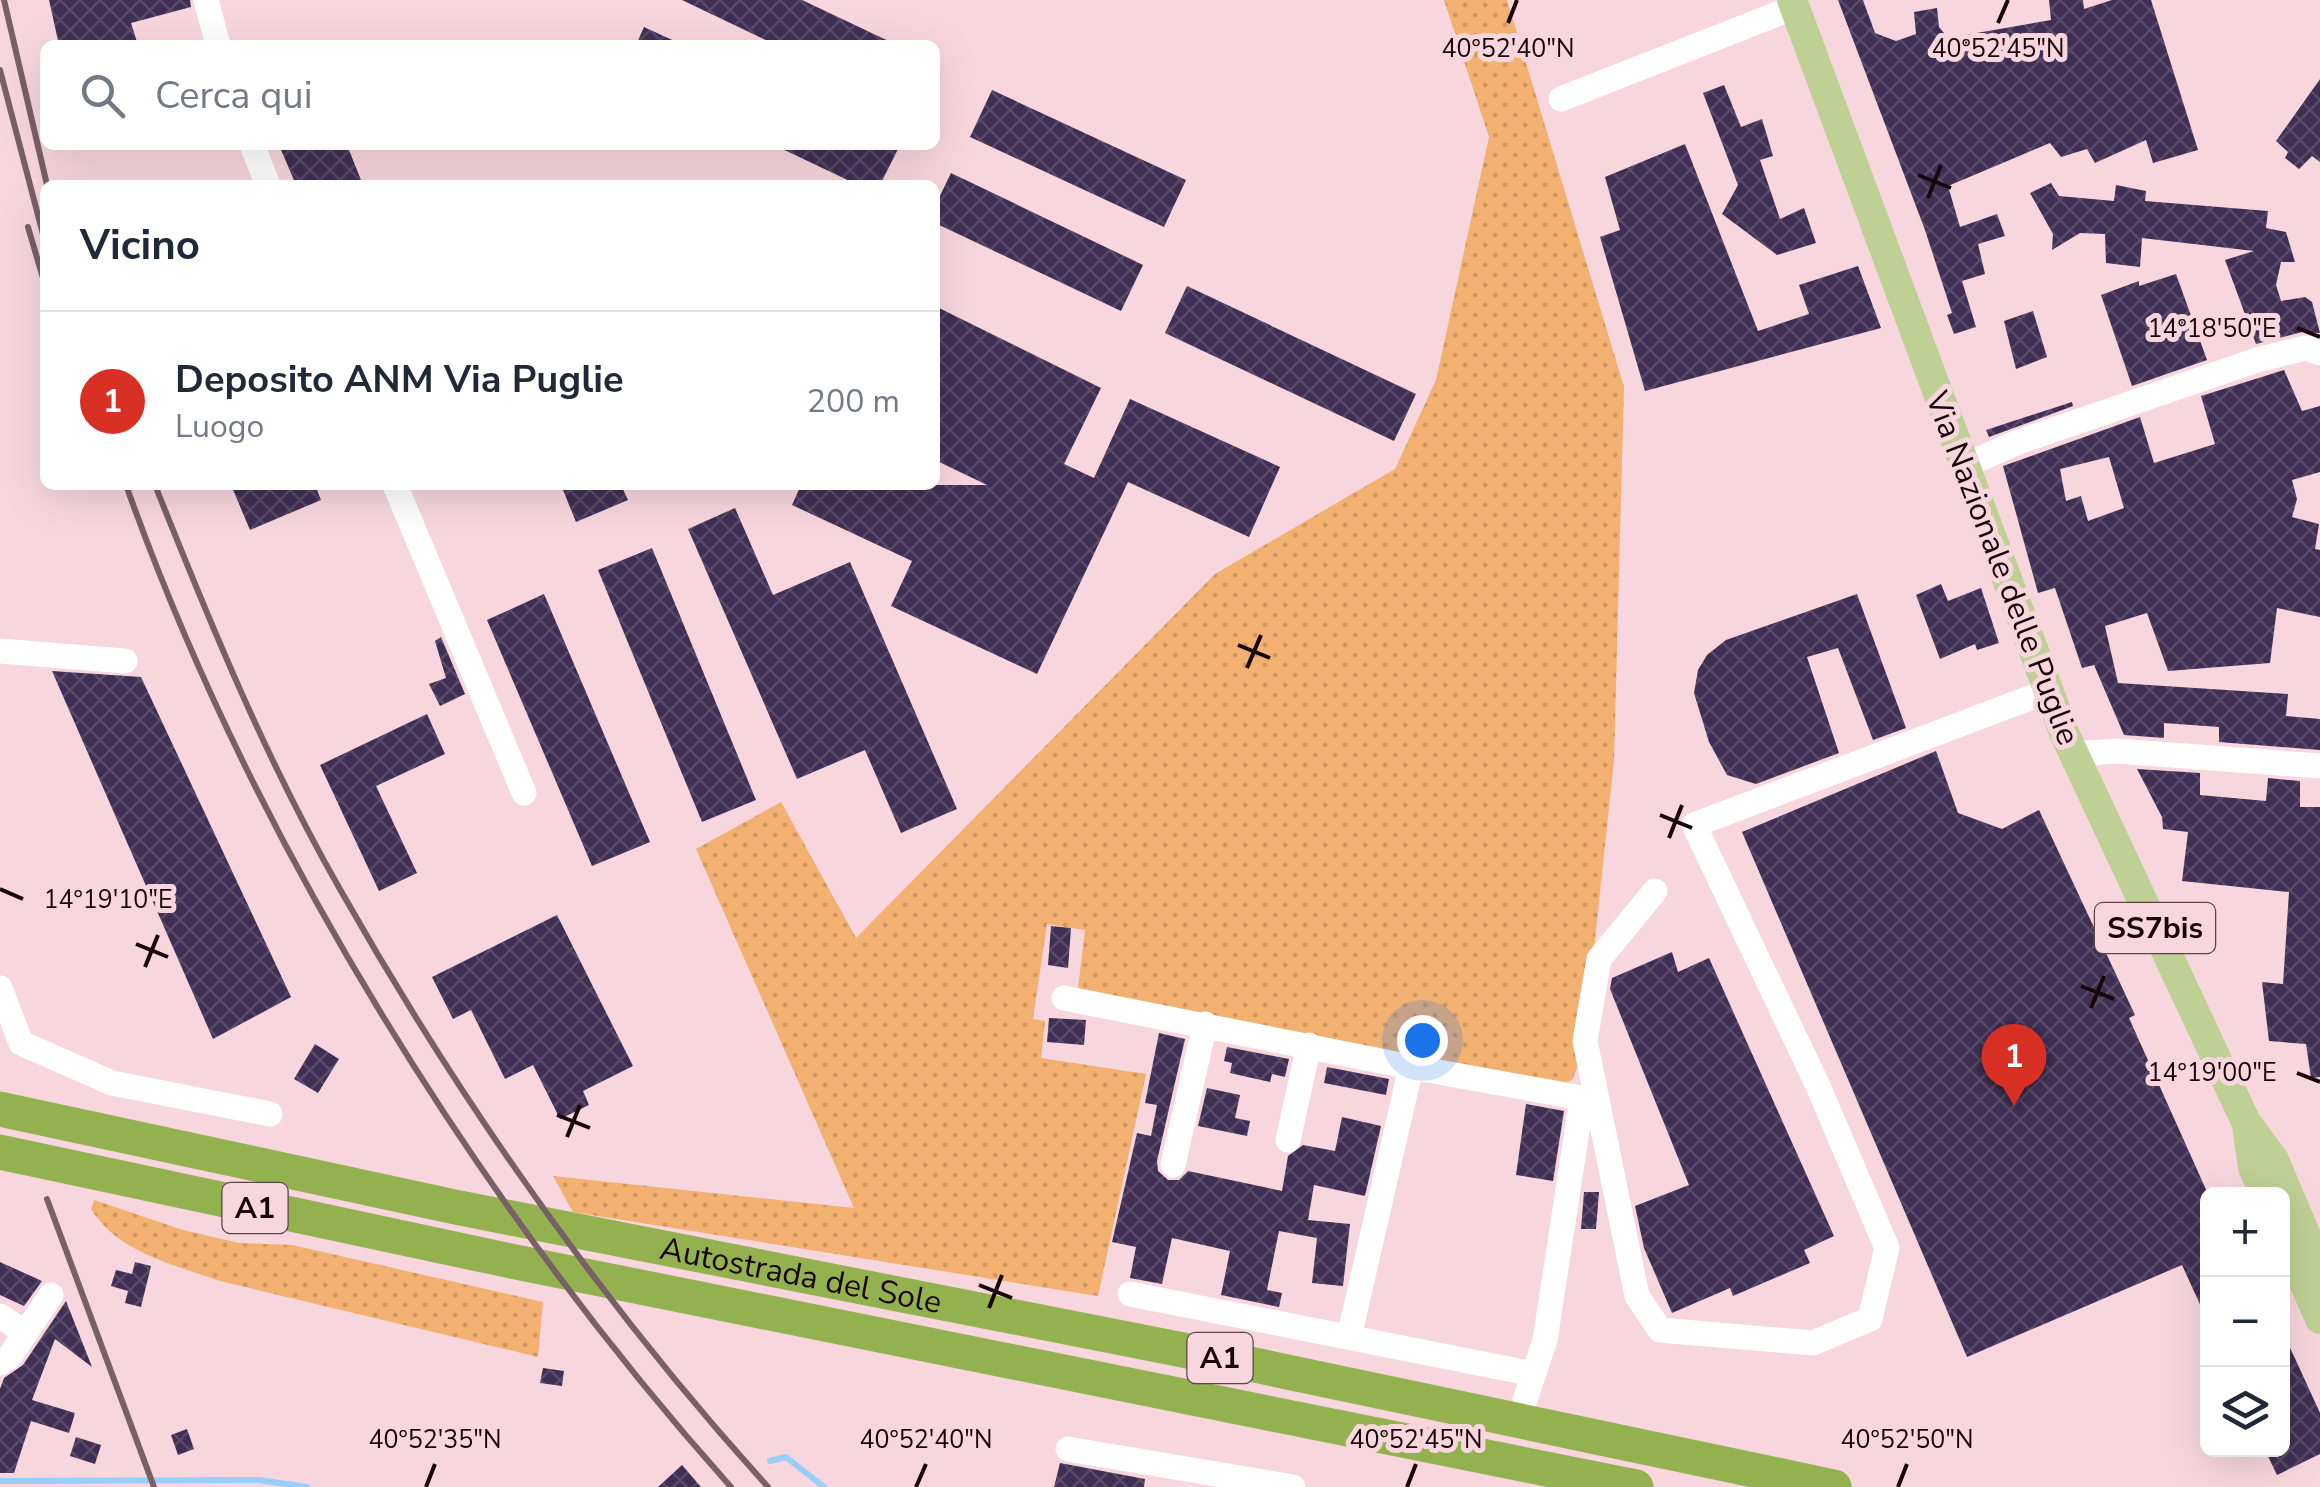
<!DOCTYPE html>
<html lang="it">
<meta charset="utf-8">
<style>
:root{--surface:#fff;--page:#f2f2f3;--text:#1f2937;--muted:#747a83;--line:#e0e1e3;--accent:#d93025}
body{margin:0;font-family:"Nunito Sans",sans-serif;background:var(--page);color:var(--text)}
.controls{position:absolute;right:30px;bottom:30px;display:grid;overflow:hidden;border-radius:15px;box-shadow:0 10px 40px #0002}
.controls button{width:90px;height:90px;display:grid;place-items:center;padding:0;border:0;border-bottom:2px solid var(--line);background:var(--surface);color:var(--text);font:50px sans-serif}
.you{position:absolute;left:1422px;top:1040px;width:35px;height:35px;margin:-25px;border:8px solid #fff;border-radius:50%;background:#1a73e8;box-shadow:0 0 0 15px #1a73e833}
.badge{display:grid;place-items:center;width:65px;height:65px;border-radius:50%;background:var(--accent);color:#fff;font-size:32px;font-weight:700}
.pin{position:absolute;translate:-50% -82px;filter:drop-shadow(0 2px 5px #0008)}
.pin::after{content:'';position:absolute;top:52px;width:35px;height:30px;background:inherit;clip-path:polygon(0 0,100% 0,50% 100%)}
.list{margin:0;padding:0;list-style:none}
h2{display:flex;justify-content:space-between;align-items:center;height:130px;margin:0;padding:0 40px;font-size:42px}
h2 small{font-size:32px;font-weight:400;color:var(--muted)}
.list li{display:grid;grid-template-columns:65px 1fr auto;gap:30px;align-items:center;box-sizing:border-box;height:180px;padding:0 40px;border-top:2px solid var(--line)}
.list b{display:block;font-size:38px;white-space:nowrap}
.list p{margin:0;font-size:32px;white-space:nowrap;color:var(--muted)}
.list em{font-size:32px;font-style:normal;color:var(--muted)}
.icon{flex:none;width:55px;height:55px;fill:none;stroke:currentColor;stroke-width:2;stroke-linecap:round;stroke-linejoin:round}
.map{position:relative;flex:none;width:2320px;height:1487px;overflow:hidden}
.search{position:absolute;background:var(--surface);box-shadow:0 10px 40px #0002;left:40px;top:40px;width:900px;height:110px;display:flex;align-items:center;gap:25px;box-sizing:border-box;padding:0 35px;border-radius:15px;color:var(--muted);font-size:38px}
.panel{position:absolute;background:var(--surface);box-shadow:0 10px 40px #0002;left:40px;top:180px;width:900px;height:310px;border-radius:15px}
.map>svg:first-child{display:block}
</style>
<div class="map">
<svg width="2320" height="1487" viewBox="0 0 2320 1487">
<defs>
<pattern id="grass-dots" width="8" height="8" patternUnits="userSpaceOnUse" patternTransform="scale(2.5)"><rect width="8" height="8" fill="#f2b071"/><path d="M2 2h.1M6 6h.1" fill="none" stroke="#cf9660" stroke-width="1.8" stroke-linecap="round"/></pattern>
<pattern id="building-cross-hatch" width="8" height="8" patternUnits="userSpaceOnUse" patternTransform="scale(2.5)"><rect width="8" height="8" fill="#3f2f54"/><path d="M0 0l8 8M0 8l8-8" fill="none" stroke="#584a68"/></pattern>
</defs>
<rect width="100%" height="100%" fill="#f8d6dd"/>
<!-- grass -->
<path fill="url(#grass-dots)" d="M 1444,0 L 1507,0 L 1624,387 L 1614,760 L 1583,1053 L 1572,1080 L 1553,1088 L 1078,989 L 1085,930 L 1047,924 L 1033,1019 L 1045,1021 L 1041,1058 L 1146,1074 L 1098,1296 L 573,1212 L 553,1176 L 854,1208 L 696,849 L 781,802 L 856,938 L 1215,574 L 1395,469 L 1436,380 L 1489,137 Z
M 94,1200 L 183,1230 L 239,1243 L 292,1245 L 543,1302 L 538,1357 L 220,1281 C 172,1264 119,1253 91,1209 Z"/>
<g fill="none" stroke-linecap="round" stroke-linejoin="round">
<!-- stream -->
<path stroke="#98cef9" stroke-width="6" d="M 770,1461 L 786,1457 L 824,1487
M 0,1481 L 259,1480 L 307,1487"/>
</g>
<!-- building -->
<path fill="url(#building-cross-hatch)" fill-rule="evenodd" d="M 49,0 L 190,0 L 191,7 L 131,23 L 138,45 L 59,45 Z
M 682,0 L 802,0 L 897,45 L 776,45 Z
M 1838,0 L 1863,0 L 1875,33 L 1896,41 L 1916,34 L 1914,12 L 1937,8 L 1939,27 L 1948,38 L 2051,20 L 2049,0 L 2083,0 L 2084,9 L 2112,0 L 2151,0 L 2198,150 L 2153,163 L 2146,140 L 2095,163 L 2087,149 L 2061,157 L 2050,143 L 1948,186 L 1960,227 L 1997,214 L 2005,236 L 1978,244 L 1985,274 L 1962,281 L 1976,327 L 1954,334 L 1947,315 L 1952,313 L 1925,230 Z
M 644,27 L 683,45 L 636,45 Z
M 2320,79 L 2320,162 L 2312,156 L 2299,169 L 2285,158 L 2288,152 L 2276,141 Z
M 1724,85 L 1741,127 L 1762,119 L 1773,156 L 1760,160 L 1780,219 L 1804,208 L 1816,243 L 1777,255 L 1722,214 L 1738,185 L 1703,93 Z
M 992,90 L 1186,180 L 1164,227 L 970,137 Z
M 1685,144 L 1758,331 L 1809,314 L 1799,285 L 1858,266 L 1881,328 L 1645,391 L 1600,237 L 1620,230 L 1605,177 Z
M 279,145 L 347,145 L 363,185 L 296,185 Z
M 774,145 L 900,145 L 880,185 L 858,185 Z
M 951,173 L 1143,265 L 1121,311 L 935,223 L 935,206 Z
M 2051,183 L 2059,196 L 2114,201 L 2116,185 L 2146,191 L 2145,201 L 2268,211 L 2266,228 L 2286,232 L 2295,262 L 2281,262 L 2276,285 L 2281,301 L 2305,297 L 2312,302 L 2320,333 L 2302,332 L 2256,344 L 2225,260 L 2254,251 L 2142,238 L 2140,267 L 2106,263 L 2105,234 L 2080,233 L 2052,250 L 2053,234 L 2030,193 Z
M 2176,274 L 2207,360 L 2132,386 L 2101,295 L 2139,281 L 2139,286 Z
M 1187,286 L 1416,394 L 1394,441 L 1165,333 Z
M 935,306 L 1101,388 L 1064,464 L 1094,478 L 1130,399 L 1280,467 L 1249,537 L 1128,482 L 1037,674 L 891,606 L 912,561 L 792,505 L 801,485 L 987,485 L 935,460 Z
M 2033,311 L 2047,357 L 2016,369 L 2004,321 Z
M 2284,370 L 2302,411 L 2320,406 L 2320,472 L 2292,480 L 2297,499 L 2292,517 L 2319,524 L 2315,549 L 2320,550 L 2320,617 L 2277,608 L 2270,663 L 2168,671 L 2147,613 L 2105,626 L 2118,683 L 2288,694 L 2286,716 L 2320,719 L 2320,750 L 2219,742 L 2219,727 L 2164,723 L 2164,738 L 2124,735 L 2094,665 L 2082,668 L 2055,588 L 2038,593 L 2003,466 L 2140,417 L 2154,463 L 2215,444 L 2201,396 ZM 2109,457 L 2124,508 L 2088,521 L 2081,496 L 2066,501 L 2060,469 Z
M 2072,402 L 2073,406 L 1989,437 L 1986,430 Z
M 231,485 L 315,485 L 321,500 L 250,530 Z
M 561,485 L 621,485 L 628,500 L 576,522 Z
M 735,508 L 773,595 L 850,562 L 957,809 L 901,833 L 865,750 L 797,779 L 688,529 Z
M 652,548 L 756,800 L 702,822 L 598,570 Z
M 1941,584 L 1948,601 L 1981,588 L 1999,643 L 1977,650 L 1975,644 L 1940,659 L 1916,595 Z
M 544,594 L 650,842 L 592,866 L 487,620 Z
M 1857,594 L 1906,728 L 1873,740 L 1838,648 L 1807,657 L 1839,753 L 1756,784 L 1727,775 L 1709,742 L 1694,693 L 1698,670 L 1707,655 L 1726,640 Z
M 441,637 L 465,694 L 440,706 L 429,684 L 446,678 L 435,641 Z
M 52,671 L 141,677 L 291,997 L 213,1039 Z
M 427,714 L 445,754 L 376,786 L 417,873 L 379,891 L 320,765 Z
M 1936,751 L 1958,813 L 2002,829 L 2039,810 L 2135,1015 L 2129,1018 L 2208,1194 L 2208,1322 L 2182,1265 L 1967,1357 L 1742,832 Z
M 2137,769 L 2200,773 L 2200,795 L 2266,801 L 2268,778 L 2300,781 L 2300,807 L 2320,807 L 2320,1077 L 2311,1078 L 2306,1044 L 2269,1041 L 2262,982 L 2283,984 L 2289,892 L 2182,881 L 2188,832 L 2163,829 L 2162,817 Z
M 557,915 L 633,1066 L 583,1091 L 589,1105 L 560,1119 L 533,1065 L 505,1079 L 471,1010 L 453,1019 L 432,977 Z
M 1051,926 L 1071,928 L 1068,968 L 1048,965 Z
M 1672,952 L 1678,972 L 1709,958 L 1834,1236 L 1804,1250 L 1810,1263 L 1733,1296 L 1730,1288 L 1672,1313 L 1644,1248 L 1635,1206 L 1689,1185 L 1610,989 L 1612,978 Z
M 1049,1018 L 1086,1020 L 1084,1045 L 1047,1042 Z
M 1159,1033 L 1185,1039 L 1157,1161 L 1158,1171 L 1168,1180 L 1179,1180 L 1188,1171 L 1282,1191 L 1288,1156 L 1303,1145 L 1335,1151 L 1342,1117 L 1381,1126 L 1365,1196 L 1314,1185 L 1308,1220 L 1350,1224 L 1343,1286 L 1312,1283 L 1317,1238 L 1279,1231 L 1267,1290 L 1282,1293 L 1279,1307 L 1221,1295 L 1230,1251 L 1172,1238 L 1162,1284 L 1130,1278 L 1136,1247 L 1112,1242 L 1137,1133 L 1151,1136 L 1157,1105 L 1145,1103 Z
M 315,1044 L 339,1059 L 318,1093 L 294,1079 Z
M 1227,1047 L 1289,1059 L 1285,1077 L 1272,1074 L 1270,1082 L 1230,1073 L 1232,1063 L 1224,1061 Z
M 1327,1067 L 1389,1079 L 1386,1095 L 1324,1083 Z
M 1207,1088 L 1240,1095 L 1235,1118 L 1250,1121 L 1247,1136 L 1198,1126 Z
M 1526,1104 L 1564,1111 L 1553,1181 L 1516,1175 Z
M 1584,1192 L 1599,1192 L 1596,1229 L 1581,1229 Z
M 0,1262 L 42,1281 L 24,1306 L 0,1295 Z
M 135,1262 L 151,1266 L 141,1307 L 125,1303 L 128,1291 L 111,1286 L 116,1270 L 132,1274 Z
M 66,1301 L 92,1367 L 55,1339 L 32,1400 L 75,1413 L 69,1433 L 31,1421 L 14,1473 L 0,1473 L 0,1389 L 4,1378 L 23,1365 Z
M 2282,1330 L 2320,1413 L 2320,1454 L 2277,1475 L 2265,1450 L 2282,1450 Z
M 543,1368 L 564,1371 L 562,1386 L 540,1383 Z
M 187,1429 L 194,1449 L 178,1455 L 171,1435 Z
M 76,1437 L 101,1445 L 95,1464 L 70,1456 Z
M 1060,1463 L 1145,1479 L 1144,1487 L 1054,1487 Z
M 682,1465 L 701,1487 L 658,1487 Z"/>
<g fill="none" stroke-linecap="round" stroke-linejoin="round">
<!-- minor -->
<path stroke="#fff" stroke-width="25" d="M 206,0 L 218,45
M 1561,99 L 1795,7
M 252,145 L 268,185
M 1964,466 L 2018,442 L 2257,360 L 2306,348 L 2320,353
M 395,485 L 524,793
M 0,651 L 125,661
M 2074,754 L 2117,751 L 2320,766
M 1655,891 L 1599,959 L 1585,1041 L 1637,1296 L 1660,1330 L 1813,1343 L 1870,1319 L 1887,1248 L 1818,1086 L 1694,825 L 2048,691
M 0,988 L 21,1043 L 112,1083 L 270,1114
M 1064,998 L 1411,1067 L 1349,1337
M 1411,1067 L 1582,1098 L 1545,1340 L 1525,1400
M 1288,1140 L 1309,1045
M 1173,1165 L 1205,1024
M 1130,1294 L 1534,1374
M 0,1316 L 24,1332
M 0,1363 L 10,1356 L 51,1295
M 1068,1449 L 1293,1487"/>
<!-- major -->
<path stroke="#bfd095" stroke-width="30" d="M 1792,0 L 2065,735 L 2246,1122 L 2274,1160 L 2320,1269
M 2247,1125 L 2253,1168 L 2265,1194
M 2287,1244 L 2320,1319"/>
<!-- highway -->
<g stroke="#94b14f" stroke-width="35">
<path id="s1" d="M 0,1109 L 455,1207 L 1183,1350 L 1834,1487"/>
<path d="M 0,1152 L 511,1261 L 1636,1487"/>
</g>
<!-- rail -->
<path stroke="#796066" stroke-width="6" d="M 4,0 L 47,185
M 0,70 L 45,242
M 28,227 L 45,285
M 126,485 C 253,842 479,1205 731,1487
M 155,485 C 210,623 267,762 341,891 C 461,1103 604,1306 768,1487
M 47,1199 L 154,1487"/>
</g>
<!-- ticks -->
<path fill="none" stroke="#18060b" stroke-width="4" d="M 1508,23 L 1517,0M 1998,23 L 2008,0M 1918,175 L 1951,188M 1928,198 L 1941,165M 2297,328 L 2320,337M 1238,645 L 1270,658M 1247,668 L 1261,635M 1660,815 L 1692,828M 1669,838 L 1682,805M 0,889 L 23,899M 136,944 L 168,957M 145,967 L 158,935M 2081,986 L 2114,999M 2091,1008 L 2104,976M 2297,1073 L 2320,1082M 557,1115 L 590,1128M 567,1137 L 580,1105M 979,1285 L 1012,1298M 989,1308 L 1002,1275M 426,1487 L 435,1464M 916,1487 L 926,1464M 1407,1487 L 1416,1464M 1898,1487 L 1907,1464"/>
<g text-anchor="middle" stroke-width="10" stroke-linejoin="round" paint-order="stroke">
<!-- shield labels -->
<g fill="#f8d6dd" stroke="#5b444a" stroke-width="2.5">
<rect x="2095" y="903" width="120" height="50" rx="8"/>
<rect x="222.5" y="1183" width="65" height="50" rx="8"/>
<rect x="1187.5" y="1333" width="65" height="50" rx="8"/>
</g>
<g font-size="30" font-weight="bold" fill="#18060b">
<text x="2155" y="938">SS7bis</text>
<text x="255" y="1218">A1</text>
<text x="1220" y="1368">A1</text>
</g>
<!-- street labels -->
<g font-size="32" fill="#18060b" stroke="#f8d6dd">
<text transform="translate(2003 568) rotate(69)" y="11">Via Nazionale delle Puglie</text>
<text dy="11" stroke="none"><textPath href="#s1" startOffset="818">Autostrada del Sole</textPath></text>
</g>
</g>
<g font-size="25" text-anchor="middle" fill="#18060b" stroke="#f8d6dd" stroke-width="10" stroke-linejoin="round" paint-order="stroke">
<text x="1508" y="57">40°52'40"N</text>
<text x="1998" y="57">40°52'45"N</text>
<text x="2212" y="337">14°18'50"E</text>
<text x="108" y="908">14°19'10"E</text>
<text x="2212" y="1081">14°19'00"E</text>
<text x="435" y="1448">40°52'35"N</text>
<text x="926" y="1448">40°52'40"N</text>
<text x="1416" y="1448">40°52'45"N</text>
<text x="1907" y="1448">40°52'50"N</text>
</g>
</svg>
<div class="controls">
<button>+</button>
<button>−</button>
<button><svg class="icon" aria-label="layers" viewBox="0 0 24 24"><path d="M12 4l9 5-9 5-9-5zM3 14l9 5 9-5"/></svg></button>
</div>
<div class="you"></div>
<div class="pin badge" style="left:2014px;top:1106px">1</div>
<div class="search"><svg class="icon" aria-label="search" viewBox="0 0 24 24"><circle cx="10" cy="10" r="6"/><path d="M15 15l6 6"/></svg>Cerca qui</div>
<section class="panel">
<h2>Vicino<small></small></h2>
<ul class="list">
<li><span class="badge">1</span><div><b>Deposito ANM Via Puglie</b><p>Luogo</p></div><em>200 m</em></li>
</ul>
</section>
</div>
